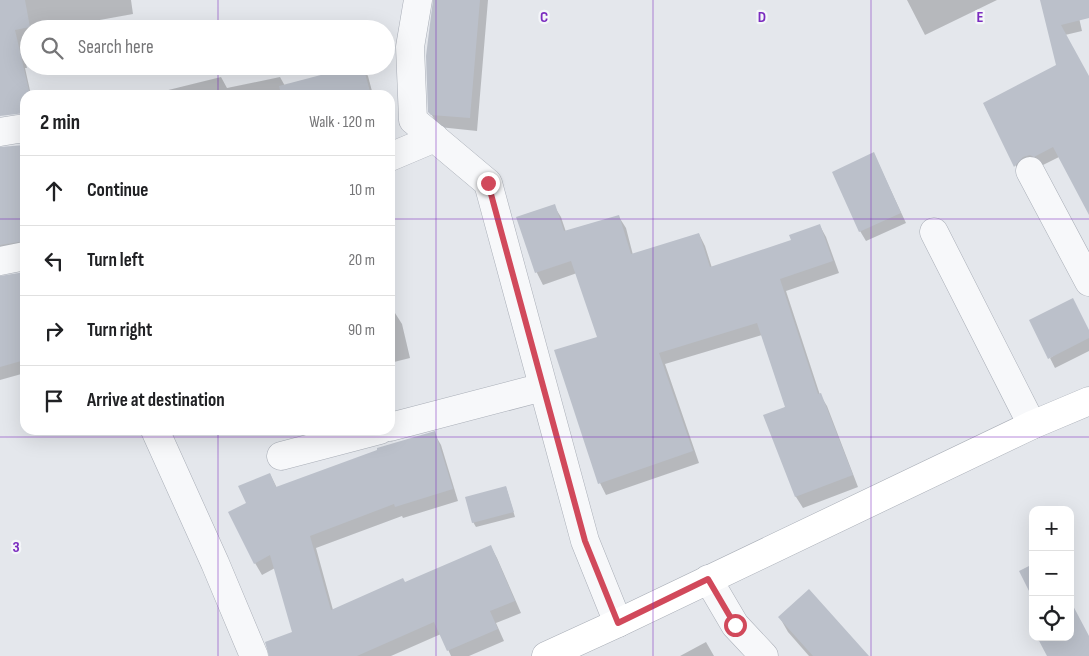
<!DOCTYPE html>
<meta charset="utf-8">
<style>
:root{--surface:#fff;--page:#f6f6f6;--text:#202124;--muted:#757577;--line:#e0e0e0}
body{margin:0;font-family:"Sofia Sans Condensed",sans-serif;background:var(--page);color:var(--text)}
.controls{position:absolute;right:15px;bottom:15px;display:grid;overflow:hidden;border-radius:10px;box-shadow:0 5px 20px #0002}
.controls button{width:45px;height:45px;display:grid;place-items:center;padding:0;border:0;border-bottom:1px solid var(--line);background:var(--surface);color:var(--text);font:25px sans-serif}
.stop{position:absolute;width:15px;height:15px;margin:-11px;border:4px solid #d1495b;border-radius:50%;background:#fff}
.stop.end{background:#d1495b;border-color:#fff;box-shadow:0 1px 5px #0008}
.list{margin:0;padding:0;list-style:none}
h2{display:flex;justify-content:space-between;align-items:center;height:65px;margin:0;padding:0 20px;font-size:21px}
h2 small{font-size:16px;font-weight:400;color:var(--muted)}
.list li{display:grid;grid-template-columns:32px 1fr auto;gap:15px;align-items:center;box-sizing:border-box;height:70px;padding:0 20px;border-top:1px solid var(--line)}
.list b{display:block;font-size:19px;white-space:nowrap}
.list em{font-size:16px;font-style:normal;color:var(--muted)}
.icon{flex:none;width:28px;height:28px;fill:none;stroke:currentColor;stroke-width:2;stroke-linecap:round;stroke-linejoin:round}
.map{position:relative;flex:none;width:1089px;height:656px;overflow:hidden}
.search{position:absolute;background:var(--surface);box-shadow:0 5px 20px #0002;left:20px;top:20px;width:375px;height:55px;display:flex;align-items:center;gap:12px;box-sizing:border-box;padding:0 18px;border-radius:28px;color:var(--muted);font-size:19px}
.panel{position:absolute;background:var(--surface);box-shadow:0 5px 20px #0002;left:20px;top:90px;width:375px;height:345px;border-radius:15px}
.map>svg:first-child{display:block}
</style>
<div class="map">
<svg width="1089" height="656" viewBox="0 0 1089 656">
<rect width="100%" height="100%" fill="#e4e7ec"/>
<!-- shadow -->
<path fill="#0003" d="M 0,0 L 131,0 L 133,14 L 50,29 L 29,29 L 29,42 L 21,43 L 27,68 L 25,68 L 31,95 L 25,95 L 25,103 L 0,107 Z
M 434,0 L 488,0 L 477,131 L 439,127 L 430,112 Z
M 907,0 L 997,0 L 925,35 Z
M 1042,0 L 1075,0 L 1082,31 L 1065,35 L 1089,78 L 1089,212 L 1059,157 L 1021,176 L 984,104 L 1058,65 Z
M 362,66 L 368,76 L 373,95 L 148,95 L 221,77 L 227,88 L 280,77 L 285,86 Z
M 132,91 L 134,95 L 111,95 Z
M 25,146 L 25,253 L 0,259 L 0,148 Z
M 874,154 L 906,223 L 866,241 L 860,231 Z
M 554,206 L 561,217 L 566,232 L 619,217 L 626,228 L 633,255 L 699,234 L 705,246 L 712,268 L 793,241 L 820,226 L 826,237 L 839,273 L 786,291 L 820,395 L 827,406 L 858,487 L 803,508 L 796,497 L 765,416 L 786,407 L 762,335 L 665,364 L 699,463 L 606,495 L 600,483 L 599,338 L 577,273 L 543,285 L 537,273 L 518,218 Z
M 25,273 L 25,373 L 0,380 L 0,277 Z
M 390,311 L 391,314 L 395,313 L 402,324 L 410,358 L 390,363 Z
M 1089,331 L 1089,351 L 1055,368 L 1050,358 Z
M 258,430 L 272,430 L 259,433 Z
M 434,433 L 441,445 L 458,501 L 403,518 L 402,516 L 316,548 L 333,610 L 405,583 L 491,547 L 497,558 L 521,613 L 496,623 L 504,641 L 469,656 L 451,656 L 441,634 L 391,656 L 270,656 L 293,632 L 275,568 L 262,575 L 255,563 L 247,504 L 270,474 L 277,488 Z
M 506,487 L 515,517 L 476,527 L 473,522 Z
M 780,618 L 867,656 L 809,656 L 788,632 Z
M 706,642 L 714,656 L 680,656 Z"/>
<!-- building -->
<path fill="#bbc0ca" d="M 0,0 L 25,0 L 30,27 L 15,30 L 30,95 L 25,95 L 25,113 L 0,116 Z
M 433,0 L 480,0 L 470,118 L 431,115 L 428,112 L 426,56 Z
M 1040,0 L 1089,0 L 1089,18 L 1061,25 L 1089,76 L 1089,215 L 1053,147 L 1034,157 L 1030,155 L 1023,157 L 1014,167 L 983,103 L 1056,65 Z
M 355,66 L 363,66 L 371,95 L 281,95 L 279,86 Z
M 25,145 L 25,241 L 0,245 L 0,147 Z
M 874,152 L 901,213 L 859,232 L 832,172 Z
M 555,204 L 564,231 L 619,215 L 631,254 L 699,233 L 710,267 L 791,240 L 789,235 L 820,224 L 833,261 L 780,279 L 818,394 L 821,393 L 853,475 L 795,497 L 763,415 L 785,407 L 757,323 L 659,353 L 693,451 L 598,484 L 554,350 L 597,337 L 571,261 L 535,273 L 516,217 Z
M 25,272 L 25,360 L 0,367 L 0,276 Z
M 1073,298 L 1089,330 L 1089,338 L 1048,359 L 1029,320 Z
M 435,431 L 453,489 L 395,507 L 394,504 L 310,536 L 331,610 L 403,578 L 405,582 L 491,545 L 515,601 L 490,611 L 498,629 L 447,651 L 434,622 L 357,656 L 269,656 L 265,642 L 292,632 L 270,555 L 254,564 L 228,512 L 246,503 L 238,486 L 270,473 L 276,487 L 377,450 L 377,448 Z
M 506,486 L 514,512 L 472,523 L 465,497 Z
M 1033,564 L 1033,599 L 1019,571 Z
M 809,589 L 869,656 L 813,656 L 778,617 Z
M 1070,600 L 1089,636 L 1089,656 L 1047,656 L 1037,637 L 1070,637 Z"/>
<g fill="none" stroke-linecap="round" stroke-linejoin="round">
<!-- street casing -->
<g stroke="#a9aeb7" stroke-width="29">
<path id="street" d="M 418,0 L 410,47 L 413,120 L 488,183 L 585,541 L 618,623
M 0,132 L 18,129 L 25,129
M 390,157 L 435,138
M 1030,171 L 1089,282
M 934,232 L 1032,425
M 0,261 L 25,256
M 390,427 L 543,387
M 155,430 L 215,563 L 254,656
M 281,456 L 380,430
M 708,579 L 735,625 L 764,656"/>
</g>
<!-- secondary casing -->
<g stroke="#a9aeb7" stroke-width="29">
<path id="secondary" d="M 546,656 L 618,623 L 1032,425 L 1089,401"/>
</g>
<!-- street -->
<use href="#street" stroke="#f7f8fa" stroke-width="28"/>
<!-- secondary -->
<use href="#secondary" stroke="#fff" stroke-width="28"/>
</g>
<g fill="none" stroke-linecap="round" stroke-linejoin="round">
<!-- route -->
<path stroke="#d1495b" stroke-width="6" d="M 488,183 L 585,541 L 618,623 L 708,579 L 735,625"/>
</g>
<!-- grid -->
<path fill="none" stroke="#7b2cbf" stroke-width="1" stroke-opacity="0.55" d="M 218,0 L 218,29M 436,0 L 436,656M 653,0 L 653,656M 871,0 L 871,656M 218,66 L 218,95M 0,219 L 25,219M 390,219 L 1089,219M 218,430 L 218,656M 0,437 L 1089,437"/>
<g font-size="16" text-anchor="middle" font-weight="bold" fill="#7b2cbf" stroke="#f4f6f9" stroke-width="4.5" stroke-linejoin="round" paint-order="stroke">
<text x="544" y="22">C</text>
<text x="762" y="22">D</text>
<text x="980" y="22">E</text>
<text x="16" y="552">3</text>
</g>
</svg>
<div class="controls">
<button>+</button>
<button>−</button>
<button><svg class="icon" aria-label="locate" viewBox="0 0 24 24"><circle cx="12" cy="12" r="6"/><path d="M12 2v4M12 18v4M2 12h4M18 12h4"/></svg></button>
</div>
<div class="stop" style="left:735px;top:625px"></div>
<div class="stop end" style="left:488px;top:183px"></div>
<div class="search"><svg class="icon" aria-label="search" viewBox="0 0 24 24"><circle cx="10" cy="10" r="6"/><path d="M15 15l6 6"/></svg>Search here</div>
<section class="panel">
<h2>2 min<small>Walk · 120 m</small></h2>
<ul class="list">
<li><svg class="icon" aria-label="ahead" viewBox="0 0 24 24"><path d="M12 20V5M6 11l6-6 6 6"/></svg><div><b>Continue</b></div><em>10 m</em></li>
<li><svg class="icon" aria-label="left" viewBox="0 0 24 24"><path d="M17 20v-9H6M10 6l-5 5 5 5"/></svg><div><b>Turn left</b></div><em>20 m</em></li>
<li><svg class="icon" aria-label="right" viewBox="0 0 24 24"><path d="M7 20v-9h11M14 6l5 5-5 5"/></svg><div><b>Turn right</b></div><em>90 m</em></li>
<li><svg class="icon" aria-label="arrive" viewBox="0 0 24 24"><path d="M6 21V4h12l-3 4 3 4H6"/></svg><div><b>Arrive at destination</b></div></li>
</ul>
</section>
</div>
